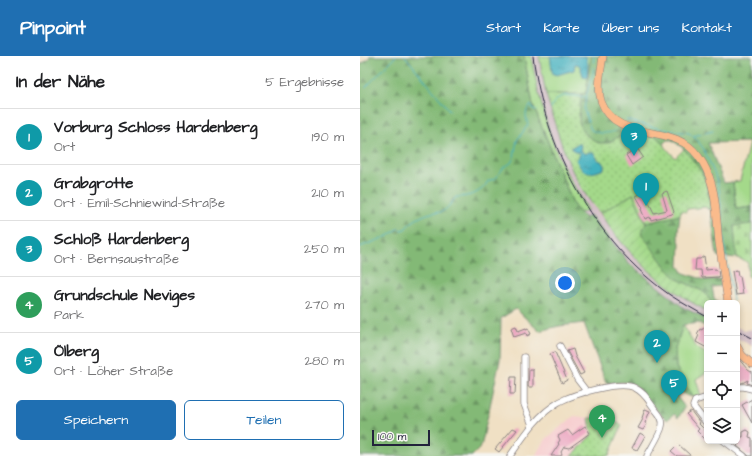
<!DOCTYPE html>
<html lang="de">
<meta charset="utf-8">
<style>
:root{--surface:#fff;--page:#f6f6f6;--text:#202124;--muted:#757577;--line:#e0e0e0;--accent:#1f6fb2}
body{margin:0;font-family:"Architects Daughter",sans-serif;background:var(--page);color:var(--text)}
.controls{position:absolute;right:12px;bottom:12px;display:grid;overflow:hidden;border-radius:6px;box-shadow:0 2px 6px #0003}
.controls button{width:36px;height:36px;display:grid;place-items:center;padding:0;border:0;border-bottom:1px solid var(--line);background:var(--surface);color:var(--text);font:20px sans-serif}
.scale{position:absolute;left:12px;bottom:10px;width:58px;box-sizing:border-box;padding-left:4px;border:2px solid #22223b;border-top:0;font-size:11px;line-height:14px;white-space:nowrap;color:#22223b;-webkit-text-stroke:3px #f6f6f2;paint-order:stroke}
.you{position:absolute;left:205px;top:227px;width:14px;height:14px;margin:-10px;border:3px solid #fff;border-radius:50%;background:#1a73e8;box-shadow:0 0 0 6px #1a73e833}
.badge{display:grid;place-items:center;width:26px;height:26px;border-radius:50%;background:var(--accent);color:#fff;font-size:13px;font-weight:700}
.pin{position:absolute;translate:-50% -33px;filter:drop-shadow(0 1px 2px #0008)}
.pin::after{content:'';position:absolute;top:21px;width:14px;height:12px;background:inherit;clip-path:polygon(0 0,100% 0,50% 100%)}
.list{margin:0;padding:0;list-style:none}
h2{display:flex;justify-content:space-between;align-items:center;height:52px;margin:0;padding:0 16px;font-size:17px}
h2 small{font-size:13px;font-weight:400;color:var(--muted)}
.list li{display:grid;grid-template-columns:26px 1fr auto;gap:12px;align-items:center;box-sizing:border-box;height:56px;padding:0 16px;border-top:1px solid var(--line)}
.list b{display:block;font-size:15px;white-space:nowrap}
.list p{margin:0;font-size:13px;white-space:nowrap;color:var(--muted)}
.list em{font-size:13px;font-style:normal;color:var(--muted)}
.actions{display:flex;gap:8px;padding:12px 16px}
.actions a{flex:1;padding:9px 0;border:1px solid var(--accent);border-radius:6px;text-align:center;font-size:14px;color:var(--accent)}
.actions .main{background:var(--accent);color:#fff}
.icon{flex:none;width:22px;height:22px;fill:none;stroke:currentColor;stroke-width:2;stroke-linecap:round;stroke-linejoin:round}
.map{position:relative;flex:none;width:392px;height:400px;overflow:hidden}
header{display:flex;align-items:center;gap:24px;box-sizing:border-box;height:56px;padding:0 20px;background:var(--accent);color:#fff}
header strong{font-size:19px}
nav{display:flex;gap:22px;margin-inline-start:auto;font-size:14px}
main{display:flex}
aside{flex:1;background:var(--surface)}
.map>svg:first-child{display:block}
</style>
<header>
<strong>Pinpoint</strong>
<nav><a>Start</a><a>Karte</a><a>Über uns</a><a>Kontakt</a></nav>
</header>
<main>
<aside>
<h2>In der Nähe<small>5 Ergebnisse</small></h2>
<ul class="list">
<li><span class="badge" style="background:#0f9aa8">1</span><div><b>Vorburg Schloss Hardenberg</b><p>Ort</p></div><em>190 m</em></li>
<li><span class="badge" style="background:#0f9aa8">2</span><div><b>Grabgrotte</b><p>Ort · Emil-Schniewind-Straße</p></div><em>210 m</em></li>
<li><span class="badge" style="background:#0f9aa8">3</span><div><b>Schloß Hardenberg</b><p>Ort · Bernsaustraße</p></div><em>250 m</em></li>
<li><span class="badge" style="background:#2e9e5b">4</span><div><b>Grundschule Neviges</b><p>Park</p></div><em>270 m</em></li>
<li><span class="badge" style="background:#0f9aa8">5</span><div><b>Ölberg</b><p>Ort · Löher Straße</p></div><em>280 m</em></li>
</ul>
<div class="actions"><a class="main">Speichern</a><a>Teilen</a></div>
</aside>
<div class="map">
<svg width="392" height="400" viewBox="0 0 392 400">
<defs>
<pattern id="forest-firs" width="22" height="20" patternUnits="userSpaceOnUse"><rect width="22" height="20" fill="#83b976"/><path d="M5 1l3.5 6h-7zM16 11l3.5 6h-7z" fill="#6b9662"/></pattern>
<pattern id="cemetery-stones" width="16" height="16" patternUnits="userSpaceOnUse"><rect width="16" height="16" fill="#a4d98a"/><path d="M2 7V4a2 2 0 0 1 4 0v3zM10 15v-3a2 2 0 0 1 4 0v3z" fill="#8dba78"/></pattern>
<pattern id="park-dots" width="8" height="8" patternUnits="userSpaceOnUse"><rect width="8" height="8" fill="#a4d98a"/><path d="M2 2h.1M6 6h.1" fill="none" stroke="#8dba78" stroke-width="1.8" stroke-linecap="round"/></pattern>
<pattern id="garden-furrows" width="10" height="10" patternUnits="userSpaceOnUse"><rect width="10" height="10" fill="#a4d98a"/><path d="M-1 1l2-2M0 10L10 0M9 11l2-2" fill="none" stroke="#8dba78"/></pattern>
<pattern id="water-ripples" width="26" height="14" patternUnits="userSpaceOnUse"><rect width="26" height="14" fill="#42b0be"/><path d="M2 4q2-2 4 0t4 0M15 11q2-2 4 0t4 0" fill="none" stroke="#378f9c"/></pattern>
</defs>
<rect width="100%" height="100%" fill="#f6f6f2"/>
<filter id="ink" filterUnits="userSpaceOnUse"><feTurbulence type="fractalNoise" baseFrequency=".025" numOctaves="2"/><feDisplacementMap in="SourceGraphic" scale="8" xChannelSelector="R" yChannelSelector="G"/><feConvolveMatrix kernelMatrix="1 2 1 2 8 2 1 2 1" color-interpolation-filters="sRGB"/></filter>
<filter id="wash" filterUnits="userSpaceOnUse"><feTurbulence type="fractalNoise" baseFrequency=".012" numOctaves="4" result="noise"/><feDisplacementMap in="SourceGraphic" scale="16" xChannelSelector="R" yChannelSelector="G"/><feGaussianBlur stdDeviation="0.9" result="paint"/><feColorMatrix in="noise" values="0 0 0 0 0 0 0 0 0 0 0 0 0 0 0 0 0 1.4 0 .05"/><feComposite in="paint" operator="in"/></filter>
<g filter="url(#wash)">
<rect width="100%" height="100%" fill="#f0e0c4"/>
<!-- built -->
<path fill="#f7cfd0" d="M 214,360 L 249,364 L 229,395 L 223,400 L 175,400 L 186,383 Z"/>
<!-- industrial -->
<path fill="#d2bdc5" d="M 171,0 L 179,0 L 186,38 L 208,104 L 222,133 L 233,150 L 266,191 L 288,214 L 313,234 L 347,255 L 347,263 L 324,252 L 270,208 L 230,159 L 225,162 L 221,157 L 227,154 L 202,107 L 190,77 L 178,38 Z
M 377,271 L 384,275 L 392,273 L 392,290 L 377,282 Z"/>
<!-- grass -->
<path fill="#a4d98a" stroke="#637e62" d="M 164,0 L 171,0 C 178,36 186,72 201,106 C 209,122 219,138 228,154 L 221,157 L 214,150 L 173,49 Z
M 179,0 L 231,0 L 226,37 L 221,38 L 186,38 Z
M 392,86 L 392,151 L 376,153 L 373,126 L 380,125 L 389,87 Z
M 323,269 L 337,292 L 347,298 L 347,316 L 336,323 L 341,340 L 332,341 L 316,311 L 315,293 Z"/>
<!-- forest -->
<path fill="url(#forest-firs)" stroke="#526e58" d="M 9,0 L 164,0 L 173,49 L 214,150 L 225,162 L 230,159 L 270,208 L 324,252 L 347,263 L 347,271 L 339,267 L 323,269 L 315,293 L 316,311 L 332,341 L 321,337 L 317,341 L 325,351 L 318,362 L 314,358 L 307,364 L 293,351 L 275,329 L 266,326 L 246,327 L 224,267 L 199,270 L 179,275 L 156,253 L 141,262 L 140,304 L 121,391 L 112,400 L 0,400 L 0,9 L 10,2 Z
M 231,0 L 392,0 L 392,86 L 348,87 L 364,127 L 373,126 L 376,153 L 392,151 L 392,168 L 374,170 L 377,202 L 357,200 L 347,128 L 341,115 L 324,93 L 312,84 L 307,84 L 303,88 L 297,81 L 263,78 C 258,81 252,87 247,87 C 236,89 224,79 220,69 C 217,60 221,48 221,38 L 226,37 Z
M 320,159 L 318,175 L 318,181 L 320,187 L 319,210 L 324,217 L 345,224 L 360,223 L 361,230 L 352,231 L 354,242 L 359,247 L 352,247 L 344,236 L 317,223 L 307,213 L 280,177 L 286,167 Z"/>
<!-- cemetery -->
<path fill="url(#cemetery-stones)" stroke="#637e62" d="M 392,168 L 392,221 L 388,220 L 388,206 L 377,202 L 374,170 Z"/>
<!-- park -->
<path fill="url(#park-dots)" stroke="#637e62" d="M 186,38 L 221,38 L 219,62 L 220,70 L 226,79 L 238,87 L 248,87 L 263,78 L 273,77 L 297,81 L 315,102 L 324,93 L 341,115 L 347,128 L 350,153 L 347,153 L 346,151 L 327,153 L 326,156 L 321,155 L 320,159 L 286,167 L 273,138 L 240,157 C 210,125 198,78 186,38 Z
M 229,362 L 249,364 L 262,369 L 249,399 L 247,400 L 212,400 L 232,378 Z"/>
<!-- garden -->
<path fill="url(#garden-furrows)" stroke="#637e62" d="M 273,138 L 286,167 L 281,177 L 307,213 L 317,223 L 344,236 L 352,247 L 347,247 L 347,255 C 304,232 266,198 240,157 Z"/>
<!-- water -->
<path fill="url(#water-ripples)" stroke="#32697c" d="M 190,0 L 226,0 L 228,9 L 227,22 L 223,20 L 220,10 L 217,8 L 215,8 L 214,14 L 197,19 L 193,18 L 192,15 Z
M 217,88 L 220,88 L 221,90 L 220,94 L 225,98 L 229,96 L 234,97 L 238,104 L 241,105 L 244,109 L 244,113 C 230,119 222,119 216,103 L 218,102 L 220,98 L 218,95 L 217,97 L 212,93 L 212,91 Z"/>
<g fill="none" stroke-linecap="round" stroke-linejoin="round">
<!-- stream -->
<path stroke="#42b0be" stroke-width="1" d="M 45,0 L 90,55
M 234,0 L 233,17 L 226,41 L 224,54 L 231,74 C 240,78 245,78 255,75
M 6,31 L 36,0
M 191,52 C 198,35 210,40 225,41
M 266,64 L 301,73 L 329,77 L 337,84 L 343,92 L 355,119 L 359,133 L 365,192 L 373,244
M 333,80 L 353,75
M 0,191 L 28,180 L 39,172 L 41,174 L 45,173 C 50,166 62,159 71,157 C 74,156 78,157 81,156 C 88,153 91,147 96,141 C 109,141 122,137 128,125 L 136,122 L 144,111 L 151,107 L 154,101 L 157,84 L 168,69 C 166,61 164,55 171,49 L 173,53 L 177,54"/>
</g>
<g id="blocks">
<!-- building -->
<path fill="#eca4bf" d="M 277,92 L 283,101 L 272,109 L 266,99 Z
M 307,135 L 314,156 L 312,158 L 291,164 L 290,161 L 285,163 L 281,153 L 283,152 L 276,140 L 284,136 L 294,157 L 307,154 L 302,137 Z
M 344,200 L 346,214 L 356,213 L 357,215 L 358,214 L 359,221 L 342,222 L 341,214 L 335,214 L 336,203 L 340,203 Z
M 377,214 L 378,220 L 380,220 L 383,238 L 376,239 L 372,215 Z
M 156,270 L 158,275 L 166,272 L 166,273 L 168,272 L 171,278 L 167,280 L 166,277 L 154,281 L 151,272 Z
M 344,271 L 347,272 L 347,292 L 336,286 L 339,279 L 337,278 L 340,273 L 342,274 Z
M 213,293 L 215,300 L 224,317 L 220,319 L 207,295 Z
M 195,296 L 207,324 L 202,327 L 190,298 Z
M 377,301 L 388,314 L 391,316 L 392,315 L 392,329 L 387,327 L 388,324 L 382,327 L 377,327 Z
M 169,313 L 173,313 L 173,331 L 168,331 Z
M 151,321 L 156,321 L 155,338 L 150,338 Z
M 392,343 L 392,367 L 382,349 Z
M 285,353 L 290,355 L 285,367 L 287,368 L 283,374 L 278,372 L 283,363 L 282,362 Z
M 331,355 L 340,367 L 339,368 L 347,376 L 347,381 L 345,383 L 337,375 L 339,373 L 326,358 Z
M 225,370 L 230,377 L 209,392 L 204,391 L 201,396 L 202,398 L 201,400 L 191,400 L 199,388 L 198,387 L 200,384 L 198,380 L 208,374 L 212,379 Z
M 153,372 L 157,374 L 139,396 L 135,393 Z
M 387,374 L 390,376 L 389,381 L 392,382 L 392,400 L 389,400 L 377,390 L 379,388 L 379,383 L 381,381 L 383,381 L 383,376 Z
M 280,377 L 285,380 L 277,394 L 272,392 Z
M 318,388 L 331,400 L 317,400 L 311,395 Z"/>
</g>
</g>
<g filter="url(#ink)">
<use href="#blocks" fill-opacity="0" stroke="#898180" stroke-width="1"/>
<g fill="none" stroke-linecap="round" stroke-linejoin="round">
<!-- minor casing -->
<g stroke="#898180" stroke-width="7">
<path id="minor" d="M 200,290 L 217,323 L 227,336
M 164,301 L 164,348 L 172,369
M 377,331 L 384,331 L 392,333
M 347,341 L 335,345 L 333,350 L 347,368
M 364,385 L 384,400
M 150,400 C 164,380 177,359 199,346 C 214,338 260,324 275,332 C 284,336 288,344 294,352 C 298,357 304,363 302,370 C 301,377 291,392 287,400"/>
</g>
<!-- major casing -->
<g stroke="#898180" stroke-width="8">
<path id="major" d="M 243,0 C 241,14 237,32 241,45 C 254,82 298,71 324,87 C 332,91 338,99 343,107 C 357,131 356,160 359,187 C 362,207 365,227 368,247
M 377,290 L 382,299 L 392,308"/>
</g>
<!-- minor -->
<use href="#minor" stroke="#fff" stroke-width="5.5"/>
<!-- major -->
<use href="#major" stroke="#fabb8c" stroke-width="7"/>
<!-- rail -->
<path stroke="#22223b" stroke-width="1" d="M 173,0 C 185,92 233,185 310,239 C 322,247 335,254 347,261
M 377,274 L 392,282"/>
</g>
</g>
</svg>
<div class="controls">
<button>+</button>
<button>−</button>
<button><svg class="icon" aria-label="locate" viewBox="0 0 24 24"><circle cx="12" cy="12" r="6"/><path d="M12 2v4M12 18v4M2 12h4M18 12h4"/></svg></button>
<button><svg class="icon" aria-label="layers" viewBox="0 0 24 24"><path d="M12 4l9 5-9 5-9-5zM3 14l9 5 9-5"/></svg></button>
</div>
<div class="scale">100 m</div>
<div class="you"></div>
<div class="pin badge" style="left:286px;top:150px;background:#0f9aa8">1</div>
<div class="pin badge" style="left:297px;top:307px;background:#0f9aa8">2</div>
<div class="pin badge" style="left:274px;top:100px;background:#0f9aa8">3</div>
<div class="pin badge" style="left:242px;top:382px;background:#2e9e5b">4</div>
<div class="pin badge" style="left:314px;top:347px;background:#0f9aa8">5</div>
</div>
</main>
